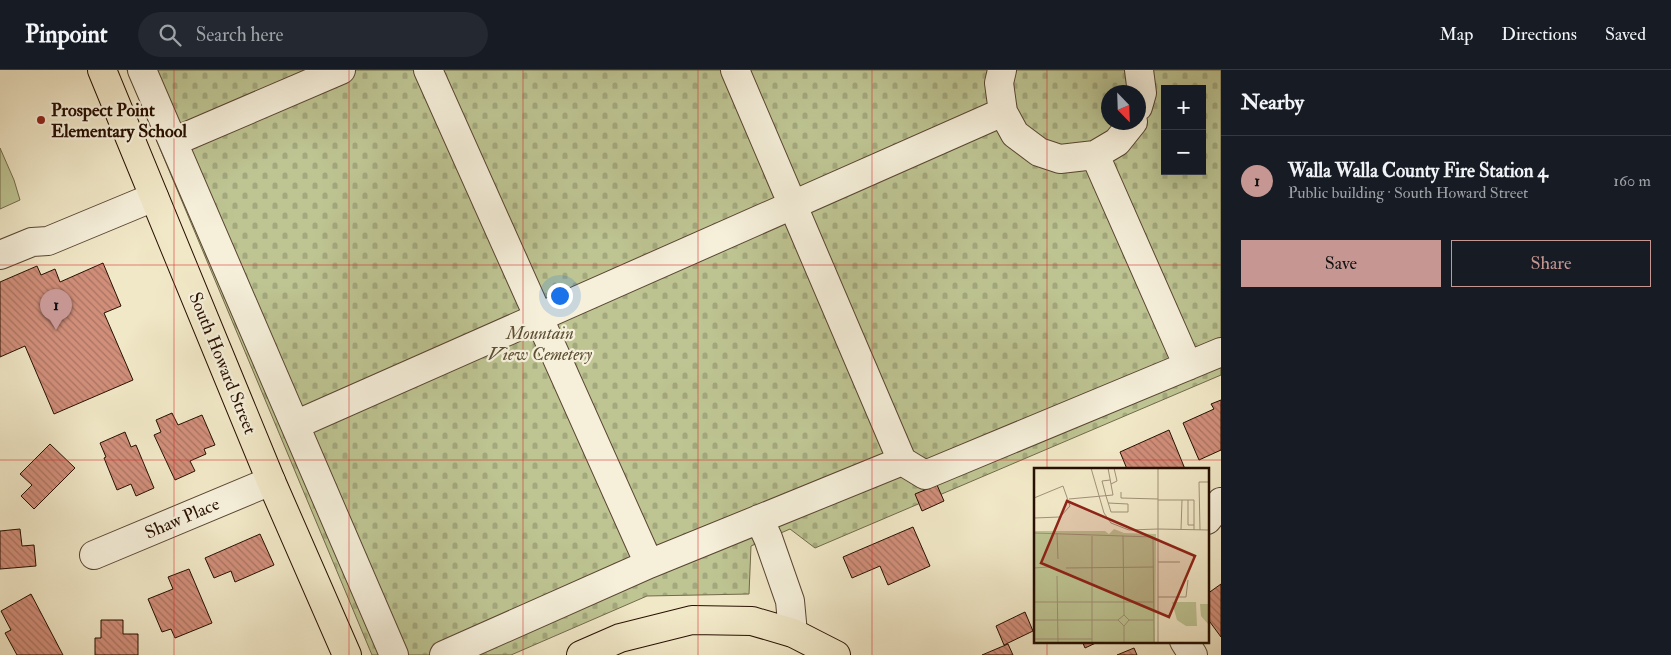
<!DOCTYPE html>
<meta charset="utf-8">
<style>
:root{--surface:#171b24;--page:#242831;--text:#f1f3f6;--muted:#9ea1a6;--line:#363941;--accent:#c59692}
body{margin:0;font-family:"IM FELL Double Pica",serif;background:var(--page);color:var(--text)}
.controls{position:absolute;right:15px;top:15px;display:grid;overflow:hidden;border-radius:0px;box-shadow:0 5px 20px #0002}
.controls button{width:45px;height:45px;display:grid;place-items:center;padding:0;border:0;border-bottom:1px solid var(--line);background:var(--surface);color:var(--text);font:25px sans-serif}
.compass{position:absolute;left:1101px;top:15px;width:45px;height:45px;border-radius:50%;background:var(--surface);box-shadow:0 5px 20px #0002;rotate:157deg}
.you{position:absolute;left:559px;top:225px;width:18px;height:18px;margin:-12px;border:4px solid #fff;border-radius:50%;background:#1a73e8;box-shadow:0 0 0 8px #1a73e833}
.badge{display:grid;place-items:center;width:32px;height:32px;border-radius:50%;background:var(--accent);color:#111;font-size:16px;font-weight:700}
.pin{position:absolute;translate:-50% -41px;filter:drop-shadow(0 1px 2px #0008)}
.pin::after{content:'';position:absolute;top:26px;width:18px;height:15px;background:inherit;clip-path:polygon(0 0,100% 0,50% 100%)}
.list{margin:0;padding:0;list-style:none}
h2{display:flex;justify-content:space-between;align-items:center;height:65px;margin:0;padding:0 20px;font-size:21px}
h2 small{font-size:16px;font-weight:400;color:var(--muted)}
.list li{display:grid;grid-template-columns:32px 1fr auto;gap:15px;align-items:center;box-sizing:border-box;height:90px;padding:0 20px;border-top:1px solid var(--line)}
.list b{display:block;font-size:19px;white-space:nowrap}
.list p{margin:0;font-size:16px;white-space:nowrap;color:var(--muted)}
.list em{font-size:16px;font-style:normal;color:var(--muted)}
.actions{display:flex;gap:10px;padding:15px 20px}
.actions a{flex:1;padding:11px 0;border:1px solid var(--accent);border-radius:0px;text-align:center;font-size:18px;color:var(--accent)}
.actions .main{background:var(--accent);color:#111}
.icon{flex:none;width:28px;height:28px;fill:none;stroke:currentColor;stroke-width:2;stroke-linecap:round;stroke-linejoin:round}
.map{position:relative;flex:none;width:1221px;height:585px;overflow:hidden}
header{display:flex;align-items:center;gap:30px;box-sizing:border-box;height:70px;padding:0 25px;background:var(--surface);border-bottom:1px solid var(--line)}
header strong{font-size:24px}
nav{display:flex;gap:28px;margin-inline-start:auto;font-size:18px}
.search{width:350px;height:45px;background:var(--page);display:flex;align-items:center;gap:12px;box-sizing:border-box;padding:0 18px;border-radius:28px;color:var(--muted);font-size:19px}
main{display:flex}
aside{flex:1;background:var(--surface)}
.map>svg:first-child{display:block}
</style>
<header>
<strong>Pinpoint</strong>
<div class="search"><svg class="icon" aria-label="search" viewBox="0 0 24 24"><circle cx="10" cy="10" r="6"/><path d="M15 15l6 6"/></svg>Search here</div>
<nav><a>Map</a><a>Directions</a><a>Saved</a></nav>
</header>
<main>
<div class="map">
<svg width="1221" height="585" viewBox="0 0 1221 585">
<defs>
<pattern id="cemetery-stones" width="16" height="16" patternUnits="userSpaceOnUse" patternTransform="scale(1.25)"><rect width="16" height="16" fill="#bec593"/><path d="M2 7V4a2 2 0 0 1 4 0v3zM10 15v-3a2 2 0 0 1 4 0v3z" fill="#a3a87d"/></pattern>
<pattern id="building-back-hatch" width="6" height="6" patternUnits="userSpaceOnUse" patternTransform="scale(1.25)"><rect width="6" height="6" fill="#d18f7a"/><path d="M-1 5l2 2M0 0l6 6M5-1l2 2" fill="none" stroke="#aa7362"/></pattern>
</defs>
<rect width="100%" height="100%" fill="#f1e8c7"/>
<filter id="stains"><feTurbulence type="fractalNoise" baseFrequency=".004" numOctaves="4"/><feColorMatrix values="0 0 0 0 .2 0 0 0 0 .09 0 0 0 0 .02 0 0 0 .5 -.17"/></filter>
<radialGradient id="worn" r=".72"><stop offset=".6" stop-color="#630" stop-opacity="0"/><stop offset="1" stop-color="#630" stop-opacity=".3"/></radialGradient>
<!-- green -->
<path fill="#bec593" stroke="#726a4a" d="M 0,78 L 14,110 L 20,130 L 0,139 Z"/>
<!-- cemetery -->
<path fill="url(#cemetery-stones)" stroke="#726a4a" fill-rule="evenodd" d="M 127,0 L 1221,0 L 1221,305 L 815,478 L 790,459 L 751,476 L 749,524 L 647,526 L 511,585 L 372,585 ZM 1165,19 L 1202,19 L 1202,101 L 1165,101 ZM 1108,22 L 1138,22 L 1138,52 L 1108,52 Z"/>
<!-- building -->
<path fill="url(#building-back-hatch)" stroke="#270f01" d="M 103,193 L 121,236 L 104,243 L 133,310 L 54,344 L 25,276 L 0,287 L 0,212 L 37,196 L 41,205 L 55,199 L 60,212 Z
M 1221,330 L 1221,380 L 1199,390 L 1183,353 L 1214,339 L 1211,334 Z
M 172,343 L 178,355 L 202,345 L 215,375 L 204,379 L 206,384 L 190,391 L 195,401 L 175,410 L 154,365 L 161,362 L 156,350 Z
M 1169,360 L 1185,399 L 1127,399 L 1120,382 Z
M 125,362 L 131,377 L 136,375 L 154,418 L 136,426 L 131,414 L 117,420 L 104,388 L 106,387 L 100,373 Z
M 50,374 L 75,398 L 34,439 L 21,426 L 32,415 L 20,404 Z
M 937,415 L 944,431 L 922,441 L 915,424 Z
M 913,457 L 930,496 L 888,515 L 880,496 L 852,508 L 843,487 Z
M 20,459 L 22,476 L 34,475 L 36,496 L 0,499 L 0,461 Z
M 260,464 L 274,495 L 235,512 L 231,501 L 214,508 L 205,488 Z
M 189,499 L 212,553 L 175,568 L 171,559 L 162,562 L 148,529 L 173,519 L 168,507 Z
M 1221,514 L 1221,567 L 1207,548 L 1207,524 Z
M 31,524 L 63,585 L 17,585 L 5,563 L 11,560 L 1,541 Z
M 1025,542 L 1033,561 L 1004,575 L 996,556 Z
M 101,550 L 123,550 L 123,564 L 138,564 L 138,585 L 95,585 L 95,568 L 101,568 Z
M 1082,571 L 1100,571 L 1085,578 Z
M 1008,574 L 1013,585 L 982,585 Z
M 1134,578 L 1137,585 L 1117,585 Z"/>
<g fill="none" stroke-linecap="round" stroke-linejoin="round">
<!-- minor casing -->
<g stroke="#5a4532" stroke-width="30">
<path id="minor" d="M 142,0 L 394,585
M 428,0 L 649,494
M 735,0 L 902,391 L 925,405 L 1221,282
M 1002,0 L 999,13 L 1003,42 L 1015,64 L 1039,82 L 1060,89 L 1095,85 L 1117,72 L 1133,52
M 1138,37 L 1142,23 L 1139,0
M 173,72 L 341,0
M 1095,85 L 1188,296
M 0,185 L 32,172 L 48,171 L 154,127
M 295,355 L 1003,42
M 759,449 L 768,468 L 790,531 L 793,563
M 1207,450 L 1221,432
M 94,485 L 271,411
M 1184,571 L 1193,585
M 444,585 L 649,494 L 902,391"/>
</g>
<!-- major casing -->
<g stroke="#270f01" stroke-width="30">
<path id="major" d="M 102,0 L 271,411 L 347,585
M 581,585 L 620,568 L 692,550 L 752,551 L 793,563 L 836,585"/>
</g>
<!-- minor -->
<use href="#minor" stroke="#f6f0db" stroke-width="28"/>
<!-- major -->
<use href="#major" stroke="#f1e8c7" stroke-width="28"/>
</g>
<!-- grid -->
<path fill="none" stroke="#d62828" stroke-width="1" stroke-opacity="0.55" d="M 174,0 L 174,585M 349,0 L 349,585M 523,0 L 523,585M 698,0 L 698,585M 872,0 L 872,585M 1047,0 L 1047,399M 0,195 L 1221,195M 0,390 L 1221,390M 1047,571 L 1047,585"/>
<!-- markers -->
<circle fill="#8f2418" stroke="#f6f0db" stroke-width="2" cx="41" cy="50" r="5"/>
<g text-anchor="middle" stroke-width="4.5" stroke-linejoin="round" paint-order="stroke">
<!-- poi labels -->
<g font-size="18" font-weight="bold" fill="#270f01" stroke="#f6f0db" text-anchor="start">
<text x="51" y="46">Prospect Point<tspan x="51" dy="21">Elementary School</tspan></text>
</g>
<!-- park labels -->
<g font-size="18" font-style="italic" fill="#5c4f34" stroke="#f6f0db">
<text x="540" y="269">Mountain<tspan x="540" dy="21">View Cemetery</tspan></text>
</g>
<!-- street labels -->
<g font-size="18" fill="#270f01" stroke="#f6f0db">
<text transform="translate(223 293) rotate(68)" y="6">South Howard Street</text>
<text transform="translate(182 448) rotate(-23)" y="6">Shaw Place</text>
</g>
</g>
<!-- overview -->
<g transform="translate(1034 398)">
<rect width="175" height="175" fill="#f1e8c7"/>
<path d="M 138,134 L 162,134 L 163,158 L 152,158 L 143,152 ZM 166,136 L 175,136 L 175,157 L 167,148 Z" fill="#bec593"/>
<path d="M 80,61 L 90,65 L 122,66 L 121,175 L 0,175 L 0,63 L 71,63 L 75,66 Z" fill="#bec593"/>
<path fill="none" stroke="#a09178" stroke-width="1" d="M 57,0 L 70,45 L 77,55 L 95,62 L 124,61M 77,16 L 83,13 L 80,0M 87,24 L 87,30 L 124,31M 0,30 L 29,18 L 36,38 L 26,49 L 0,50M 35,31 L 79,27 L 74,0M 124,32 L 160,32 L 160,62M 154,32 L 154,57 L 160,57M 74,35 L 94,36 L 94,44 L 77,44 L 72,28 L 68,13 L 76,12M 124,61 L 175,62M 147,62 L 148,32M 166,62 L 165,14 L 175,14M 0,65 L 119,69 L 120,175M 23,65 L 24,91M 58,68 L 58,175M 89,68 L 90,147M 124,94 L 146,94M 0,100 L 15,99M 32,100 L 120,99M 23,108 L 24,175M 124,129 L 152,129 L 154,112M 0,134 L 120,134M 0,152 L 84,152M 95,152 L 120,152M 90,158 L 95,152 L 90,147 L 84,152 L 90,158 L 90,175M 0,171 L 58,171M 124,175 L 124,0"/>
<path fill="#8f2418" fill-opacity="0.15" stroke="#8f2418" stroke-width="2.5" d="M 33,33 L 161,88 L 135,149 L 7,95 Z"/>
<rect width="175" height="175" fill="none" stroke="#270f01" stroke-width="2.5"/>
</g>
<rect width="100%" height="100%" filter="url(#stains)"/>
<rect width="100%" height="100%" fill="url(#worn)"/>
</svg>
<div class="controls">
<button>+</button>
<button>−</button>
</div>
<svg class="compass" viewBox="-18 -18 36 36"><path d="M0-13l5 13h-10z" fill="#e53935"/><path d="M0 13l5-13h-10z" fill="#9ea1a6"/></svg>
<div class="you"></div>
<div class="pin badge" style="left:56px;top:260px">1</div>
</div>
<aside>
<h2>Nearby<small></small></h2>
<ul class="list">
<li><span class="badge">1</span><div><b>Walla Walla County Fire Station 4</b><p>Public building · South Howard Street</p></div><em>160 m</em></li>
</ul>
<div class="actions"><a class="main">Save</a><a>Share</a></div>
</aside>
</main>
